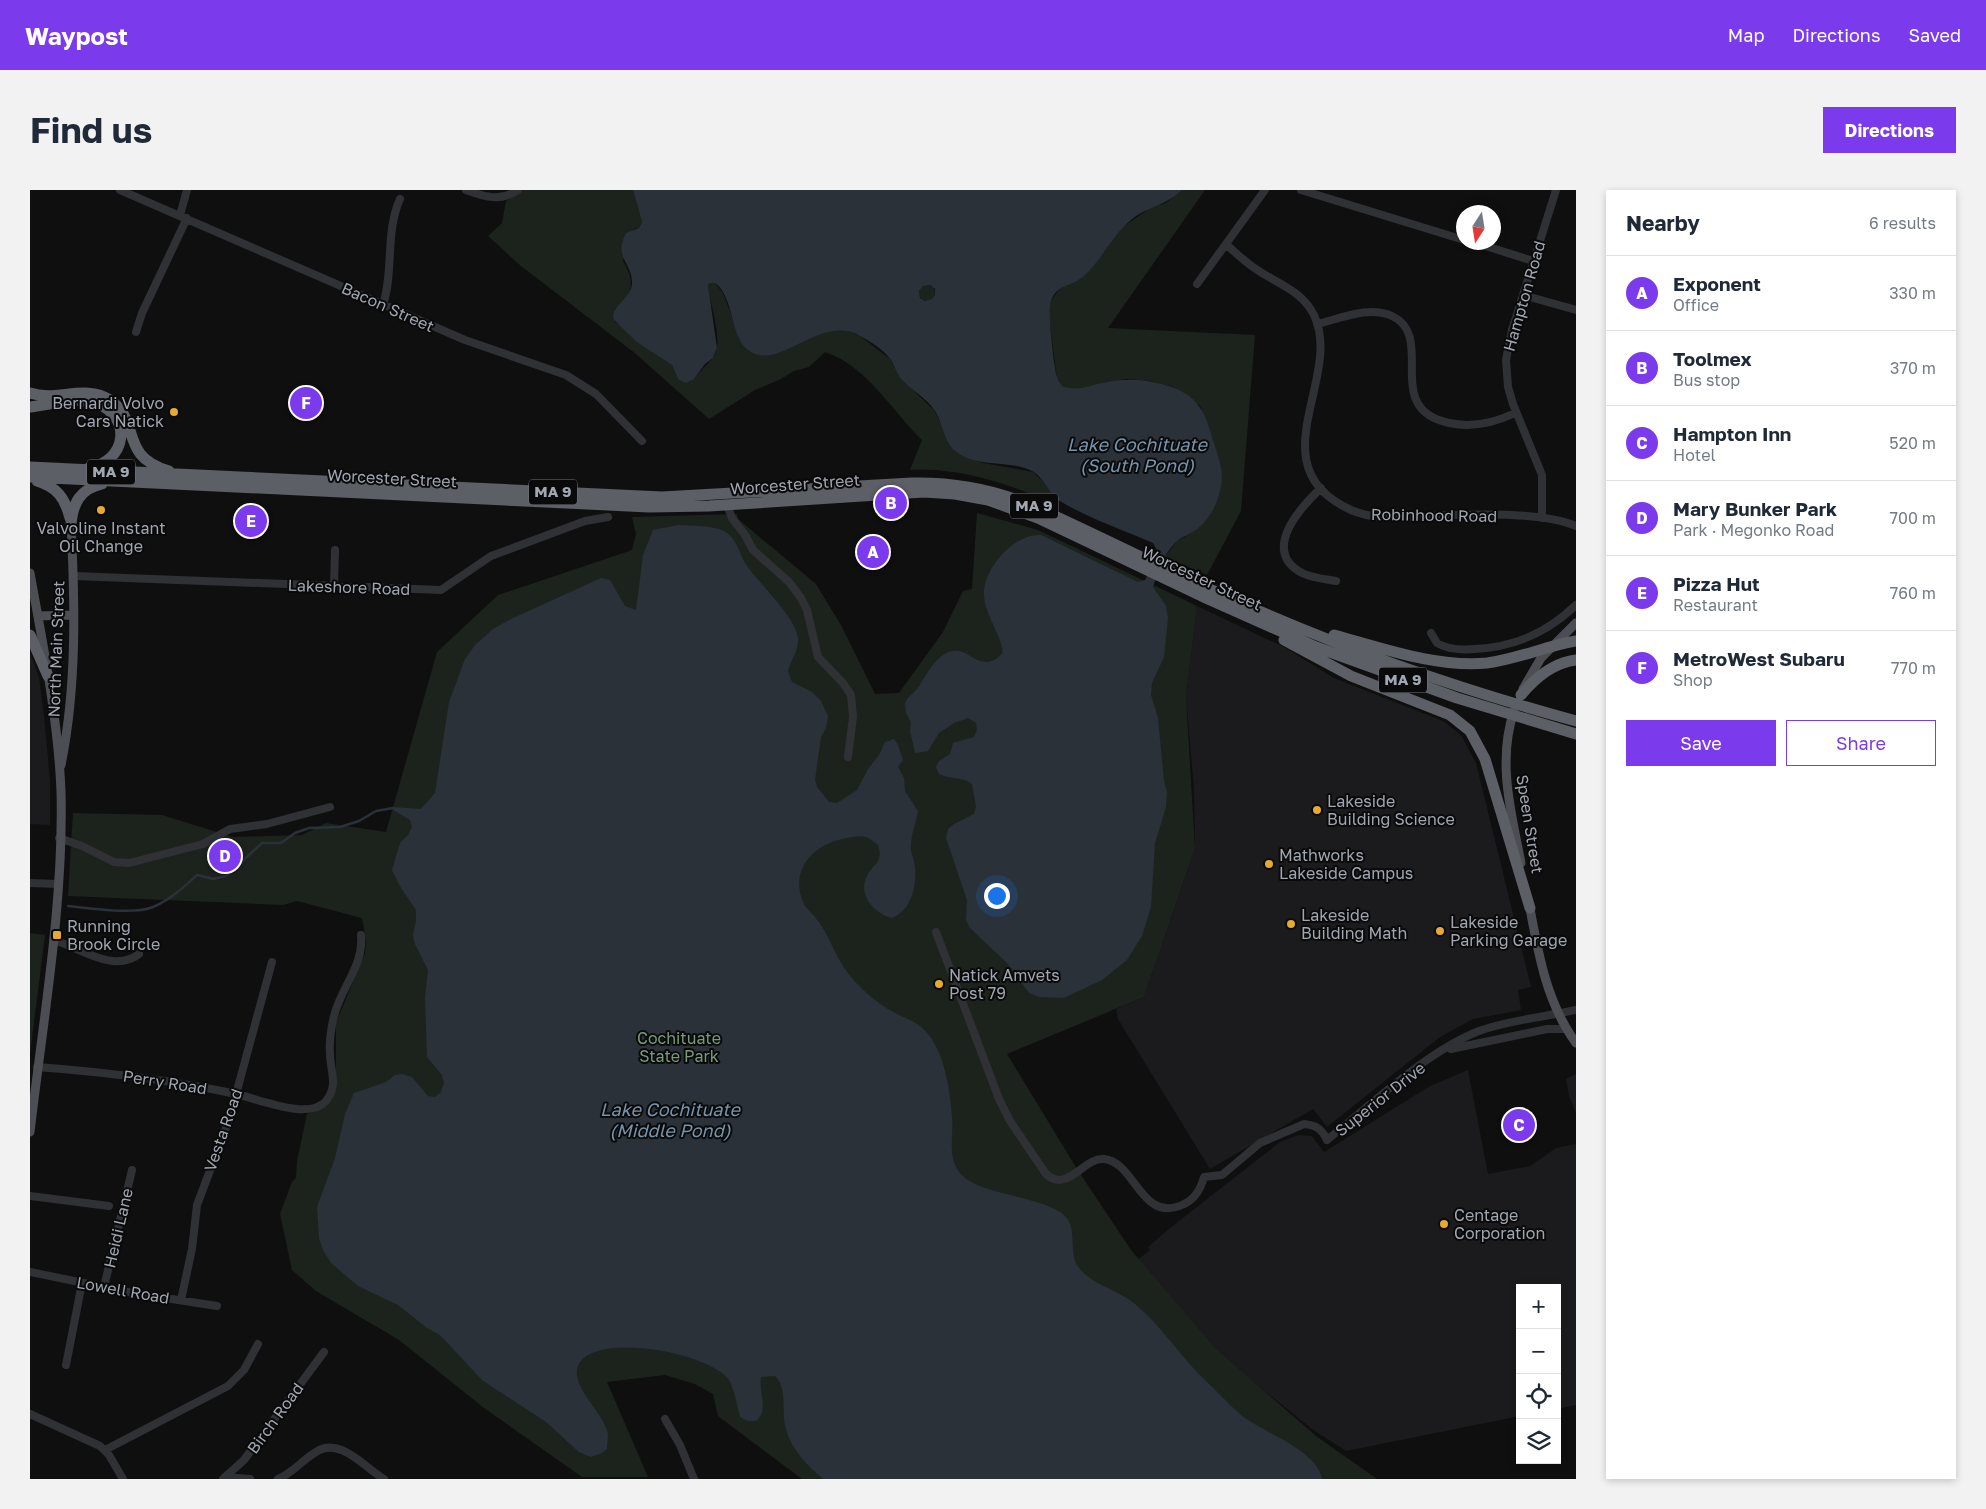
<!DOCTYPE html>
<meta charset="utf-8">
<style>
:root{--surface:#fff;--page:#f2f2f3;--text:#1f2937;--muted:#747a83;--line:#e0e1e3;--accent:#7c3aed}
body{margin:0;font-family:"Golos Text",sans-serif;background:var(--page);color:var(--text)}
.controls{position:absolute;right:15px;bottom:15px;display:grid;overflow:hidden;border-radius:0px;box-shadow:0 2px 8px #0003}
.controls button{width:45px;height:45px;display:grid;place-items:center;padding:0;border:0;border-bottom:1px solid var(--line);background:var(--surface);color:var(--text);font:25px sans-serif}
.compass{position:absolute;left:1426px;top:15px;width:45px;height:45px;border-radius:50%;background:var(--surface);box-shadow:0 2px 8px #0003;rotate:192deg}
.you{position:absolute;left:966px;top:705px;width:18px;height:18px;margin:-12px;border:4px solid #fff;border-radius:50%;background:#1a73e8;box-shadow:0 0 0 8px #1a73e833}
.badge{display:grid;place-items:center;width:32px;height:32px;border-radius:50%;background:var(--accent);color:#fff;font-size:16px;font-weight:700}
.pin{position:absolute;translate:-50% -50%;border:2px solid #fff;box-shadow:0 1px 5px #0006}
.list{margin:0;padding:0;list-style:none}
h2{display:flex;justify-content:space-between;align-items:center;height:65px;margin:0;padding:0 20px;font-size:21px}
h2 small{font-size:16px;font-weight:400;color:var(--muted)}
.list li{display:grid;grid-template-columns:32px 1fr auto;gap:15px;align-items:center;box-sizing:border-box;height:75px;padding:0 20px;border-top:1px solid var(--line)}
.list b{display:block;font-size:19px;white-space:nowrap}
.list p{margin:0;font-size:16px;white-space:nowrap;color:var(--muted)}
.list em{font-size:16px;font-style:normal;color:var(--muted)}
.actions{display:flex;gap:10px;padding:15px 20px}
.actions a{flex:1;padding:11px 0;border:1px solid var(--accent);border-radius:0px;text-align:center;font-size:18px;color:var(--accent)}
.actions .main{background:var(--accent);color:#fff}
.icon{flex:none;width:28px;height:28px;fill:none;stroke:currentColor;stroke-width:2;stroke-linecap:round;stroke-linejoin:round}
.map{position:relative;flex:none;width:1546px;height:1289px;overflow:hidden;border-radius:0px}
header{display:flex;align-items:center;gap:30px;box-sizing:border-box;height:70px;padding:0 25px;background:var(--accent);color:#fff}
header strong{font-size:24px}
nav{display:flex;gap:28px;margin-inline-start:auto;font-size:18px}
.intro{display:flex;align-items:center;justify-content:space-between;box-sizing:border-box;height:120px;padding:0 30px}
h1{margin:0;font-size:35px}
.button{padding:12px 22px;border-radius:0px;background:var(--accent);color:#fff;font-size:18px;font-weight:700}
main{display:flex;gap:30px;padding:0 30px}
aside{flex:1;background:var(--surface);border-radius:0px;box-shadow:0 2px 8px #0003}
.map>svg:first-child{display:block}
</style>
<header>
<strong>Waypost</strong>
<nav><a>Map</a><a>Directions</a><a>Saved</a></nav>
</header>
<div class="intro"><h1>Find us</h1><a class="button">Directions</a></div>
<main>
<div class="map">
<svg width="1546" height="1289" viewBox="0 0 1546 1289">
<rect width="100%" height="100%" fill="#0f0f10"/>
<!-- built -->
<path fill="#1b1b1d" d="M 1167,416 L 1256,458 L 1304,488 L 1413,531 L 1431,545 L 1446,573 L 1501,797 L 1488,800 L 1491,820 L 1443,829 L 1410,847 L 1297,937 L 1283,919 L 1180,979 L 1088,829 L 1086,819 L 1114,807 L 1165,658 L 1164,598 L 1156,507 Z
M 0,463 L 9,487 L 14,526 L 20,590 L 20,635 L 0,634 Z
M 1438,880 L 1458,984 L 1500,976 L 1526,958 L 1546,954 L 1546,1215 L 1527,1219 L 1527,1098 L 1490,1098 L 1490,1226 L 1316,1261 L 1282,1239 L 1196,1170 L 1153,1128 L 1105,1072 L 1120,1060 L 1118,1057 L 1140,1038 L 1250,952 L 1268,945 L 1282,946 L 1294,962 L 1400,896 Z
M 1546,884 L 1546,923 L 1539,906 L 1536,889 Z"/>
<!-- green -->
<path fill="#1c231d" d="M 494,0 L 603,0 L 612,32 L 609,38 L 604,39 L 593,71 C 605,90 604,106 585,119 L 584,131 L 642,175 L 648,189 L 664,189 C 670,181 676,176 682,169 C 696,154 679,113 678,95 L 680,93 L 685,93 L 693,103 L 711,151 L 777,150 L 791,142 L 801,140 L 815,140 L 830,146 L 860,169 L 872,190 L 904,220 L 925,261 L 953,273 L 1003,282 L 1019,297 L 1025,307 L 1022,313 C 977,293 930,277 880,280 L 892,250 C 862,221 837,176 795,162 L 779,177 L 764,181 L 749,190 L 725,200 L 679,229 L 606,164 L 491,76 L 458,46 L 472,33 L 476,11 Z
M 1152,0 L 1175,0 L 1078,138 L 1225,145 L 1211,321 L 1177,385 L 1135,367 L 1146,352 L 1156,346 L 1183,252 L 1170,216 L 1141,196 L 1120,191 L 1097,189 L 1076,192 L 1048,200 L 1033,198 L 1027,188 L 1019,128 L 1020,112 L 1032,96 L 1050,89 L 1093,37 L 1122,17 L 1136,13 Z
M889 103a8 8 0 1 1 16 0a8 8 0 1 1-16 0Z
M 947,323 L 1008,340 L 1167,416 L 1156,507 L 1165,658 L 1114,807 L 977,864 L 1047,979 L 1101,1060 L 1186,1159 L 1286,1246 L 1347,1289 L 772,1289 L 688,1226 L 683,1204 L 665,1194 L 635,1185 L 577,1192 L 618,1287 L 552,1287 L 454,1218 L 369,1150 L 286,1101 L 262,1080 L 250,1024 L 262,992 L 266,988 L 267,971 L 277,924 L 293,918 L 306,895 L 306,833 L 335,763 L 336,751 L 332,728 L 267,711 L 253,715 L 38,706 L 43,623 L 132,625 L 203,647 L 272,645 L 296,633 L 356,642 L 407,462 L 468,405 L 602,360 L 606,344 L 602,327 L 707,324 L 708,329 L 786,394 L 812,437 L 845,504 L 869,503 L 913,442 L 933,401 L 942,399 Z
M 0,743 L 15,745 L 0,864 Z"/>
<!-- water -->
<path fill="#2a3138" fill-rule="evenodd" d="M 603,0 L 1152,0 C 1138,14 1122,16 1106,26 C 1081,44 1070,75 1050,89 C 1038,97 1027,95 1021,111 C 1017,119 1024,178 1027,187 C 1028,191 1031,194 1033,197 C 1054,201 1058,195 1077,192 C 1092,189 1108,189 1123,192 C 1154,198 1171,209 1180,240 C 1184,256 1192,272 1192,288 C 1191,306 1182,328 1167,339 C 1160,344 1151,347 1145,353 C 1133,365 1128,382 1123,397 L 1136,416 L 1138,428 L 1134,467 L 1122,493 L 1121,505 L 1128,528 L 1134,591 L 1137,602 L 1136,617 L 1125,653 L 1121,717 L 1112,746 L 1097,770 L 1072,790 L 1034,808 L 1009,807 L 999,803 L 977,773 L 940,738 L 936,730 L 937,710 L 916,648 L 918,639 L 924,634 L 944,624 L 946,617 L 942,594 C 933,586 920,590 909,584 L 906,577 L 909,571 L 920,564 L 923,553 L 944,547 L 947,540 L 946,533 L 938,528 L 924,533 L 909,543 L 898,561 L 885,563 L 880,541 L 881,532 L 876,523 L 875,514 C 877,507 882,505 887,499 C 896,487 905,464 923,461 C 941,458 950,485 972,464 C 976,453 954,424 954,405 C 953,379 984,343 1011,345 L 1108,392 L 1115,390 L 1128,362 L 1123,353 L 1116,350 C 1088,338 1056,327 1030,311 C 1019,305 1015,288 1002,281 C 978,269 948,279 925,261 C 915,253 912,232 905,221 C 897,208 882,201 872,190 C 867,184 865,177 861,170 C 855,161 841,152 832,147 C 790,121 750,184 718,160 C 700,147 704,106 685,93 L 680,93 L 678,95 L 687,158 L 683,168 L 675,174 L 664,189 L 656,193 L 648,189 L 642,175 L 607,152 L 584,130 C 579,117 601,109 602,94 C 603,73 583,68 596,43 L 609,38 L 612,32 ZM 900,95 L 905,99 L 905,105 L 902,109 L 895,111 L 890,108 L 889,101 L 893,96 Z
M 648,335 C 662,336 681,335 694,341 C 706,347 709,362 715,373 C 728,393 766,427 768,448 C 769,460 761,470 758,481 L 762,492 L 782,502 L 791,511 L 798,526 L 796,538 L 791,547 L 785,590 L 787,597 L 799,612 L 807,613 L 827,600 L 838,579 L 849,565 L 855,552 L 864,549 L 868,555 L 873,570 L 868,577 L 874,588 L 875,601 L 888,621 C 886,634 880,646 881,660 C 881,663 883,667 884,671 C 888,692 883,720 862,728 C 845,724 827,705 837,686 C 843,673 854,673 848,655 C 845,653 840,648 836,647 C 829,645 819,648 812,649 C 782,656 760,680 773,712 C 775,718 781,722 785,727 C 793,737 799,748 804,760 C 816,785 834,804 858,819 C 872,828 887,830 898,844 C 915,865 920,900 922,926 C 924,945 917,964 929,982 C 947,1005 1002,1004 1030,1022 C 1051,1035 1036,1062 1049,1078 C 1063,1095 1088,1100 1105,1114 C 1132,1136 1151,1168 1177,1192 C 1188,1202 1199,1215 1211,1225 C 1232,1242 1287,1260 1292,1289 L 793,1289 C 777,1275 762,1261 756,1239 C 751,1223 758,1198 745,1186 L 731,1187 C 728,1203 740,1219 726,1231 L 718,1231 L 710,1227 C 708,1218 704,1198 699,1190 C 681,1163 563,1140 548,1176 C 540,1197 574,1222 578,1244 C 578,1249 577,1254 577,1259 L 572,1263 L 561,1267 L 549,1262 L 516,1232 L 452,1190 L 410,1145 L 397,1138 L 368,1115 L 328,1096 L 301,1073 L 293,1060 L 289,1048 L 287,1017 L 305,968 L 315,924 L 324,903 L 356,892 L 365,885 L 372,884 L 382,887 L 398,906 L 405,907 L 411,902 L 414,893 L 412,885 L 397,867 L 395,807 L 398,780 L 384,752 L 383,744 L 386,731 L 386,720 L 371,698 L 362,680 L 370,653 L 378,645 L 382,637 L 380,630 L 363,620 L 363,617 L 391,619 L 405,603 L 419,512 L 435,469 L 445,455 L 463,439 L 481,429 L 571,388 L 580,390 L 595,416 L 606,420 L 613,365 L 623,340 Z"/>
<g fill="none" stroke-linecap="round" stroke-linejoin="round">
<!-- stream -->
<path stroke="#2a3138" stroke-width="2.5" d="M 38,716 C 60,718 104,725 123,717 C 140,710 154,697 167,685 L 183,689 L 196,686 L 232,653 L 251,653 L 265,643 L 279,638 L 310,637 L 329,631 L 346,621 L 363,618"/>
<!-- minor -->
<path stroke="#303135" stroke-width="8" d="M 90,0 L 435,150 L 536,185 L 566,204 L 612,251
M 436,0 C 455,7 471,12 488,0
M 1271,0 L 1434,50
M 150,25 L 157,0
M 1443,52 L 1503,71
M 1197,55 C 1207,64 1217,74 1229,81 C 1250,95 1272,101 1284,125 C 1314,188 1225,276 1321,320 C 1344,330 1368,327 1392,326 C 1433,325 1509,320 1546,336
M 1167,94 L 1235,0
M 1493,105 L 1546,120
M 353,115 C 364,81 355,42 370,9
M 1287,134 C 1309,129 1340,115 1362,126 C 1407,147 1351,219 1419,233 C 1442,238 1464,233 1485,223
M 106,142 L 112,123 L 157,28
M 1291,298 C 1271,317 1230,361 1272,383 C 1282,388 1295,389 1306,391
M 697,315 L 702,328 L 715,345 L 723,360 L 759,392 L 771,408 L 777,420 L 788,467 L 813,493 L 821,505 L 823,527 L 818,567
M 1512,328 L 1512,285 L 1483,214 L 1478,197 L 1476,170 L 1482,140 L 1526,0
M 44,386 L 411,400 L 461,366 L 555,331 L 578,327
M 304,396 L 305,360
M 1401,443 L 1407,453 C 1418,460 1432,460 1445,459 C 1485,457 1517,443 1546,415
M 29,648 L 52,656 L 84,672 L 99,673 L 173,654 L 200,639 L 237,634 L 300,617
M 0,693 L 27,694
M 906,742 L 969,909 L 980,931 L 1016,984 C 1037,1004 1054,967 1074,969 C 1106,972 1111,1035 1154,1014 C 1165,1009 1171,998 1174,987 L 1192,985 L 1230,953 L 1274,934 C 1286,935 1292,939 1297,950 C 1341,915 1397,861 1449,841 C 1480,830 1514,827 1546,820
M 23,750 C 49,757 83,784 109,764
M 1421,859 L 1517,839 L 1537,839
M 7,877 C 74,882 141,890 206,904 C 229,909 279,931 296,911 C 309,895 300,881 300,864 C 299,851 301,838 304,826 C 311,797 334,776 331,745
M 0,1006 L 79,1016
M 0,1082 L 103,1103 L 187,1116
M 74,1097 L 102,980
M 151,1110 L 162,1059 L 167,1015 L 199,930 L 242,772
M 36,1175 L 52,1093
M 0,1224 L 70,1256 L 79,1265 L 93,1289
M 635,1229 L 650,1255 L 664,1289
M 75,1260 L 198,1196 L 214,1180 L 228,1154
M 195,1287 L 220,1289
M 193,1289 L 214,1270 L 294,1162
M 248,1289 C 263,1283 272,1270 286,1262 C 310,1246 335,1278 354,1289"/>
<!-- major -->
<path stroke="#4d4e54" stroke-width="9" d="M 0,383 C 13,455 28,528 31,601 C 34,712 13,831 0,942
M 8,426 L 43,425
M 1493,499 L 1511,468 L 1546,433
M 1484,521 C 1467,571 1481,622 1491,673
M 31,575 C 47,496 45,414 41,334
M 1499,713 C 1508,762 1516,812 1546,853"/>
<!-- highway -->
<path stroke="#5d5f66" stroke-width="11" d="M 0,203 C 26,212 55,194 80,210 C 112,232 88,266 139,281
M 0,217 C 19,215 47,206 66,213 C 103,227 97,271 59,278
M 0,277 L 632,307 L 882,293 C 926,292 966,300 1005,317 C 1074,348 1141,383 1211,413 C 1319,461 1432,500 1546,531
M 0,287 L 619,317 L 679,316 L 894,302 L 925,304 L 958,310 L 1008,328 L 1178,409 L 1286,457 L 1427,508 L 1546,544
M 7,291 C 27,297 35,308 40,328
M 41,334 C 43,313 50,299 72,294
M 0,445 L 18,486
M 1304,445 C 1352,458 1407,478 1457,473 C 1488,469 1516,456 1546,451
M 1254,450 L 1321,486 L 1420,525 L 1440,541 L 1455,569 L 1500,718
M 1491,505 C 1505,488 1522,473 1546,470"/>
</g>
<!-- markers -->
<g fill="#e7a931" stroke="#0a0a0b" stroke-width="2">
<circle cx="144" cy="222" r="5"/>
<circle cx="71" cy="320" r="5"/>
<circle cx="1287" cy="620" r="5"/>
<circle cx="1239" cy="674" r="5"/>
<circle cx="1261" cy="734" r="5"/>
<circle cx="1410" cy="741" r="5"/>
<rect x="22" y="740" width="10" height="10" rx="2.5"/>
<circle cx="909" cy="794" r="5"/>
<circle cx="1414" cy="1034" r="5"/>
</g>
<g text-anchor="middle" stroke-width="4" stroke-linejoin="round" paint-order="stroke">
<!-- shield labels -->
<g fill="#0a0a0b" stroke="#74777f" stroke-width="1">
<rect x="57" y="269.5" width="48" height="25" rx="4"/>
<rect x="499" y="289.5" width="48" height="25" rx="4"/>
<rect x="980" y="303.5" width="48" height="25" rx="4"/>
<rect x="1349" y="477.5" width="48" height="25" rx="4"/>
</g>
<g font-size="15" font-weight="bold" fill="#a1a6b1">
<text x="81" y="287">MA 9</text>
<text x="523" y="307">MA 9</text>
<text x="1004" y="321">MA 9</text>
<text x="1373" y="495">MA 9</text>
</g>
<!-- street labels -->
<g font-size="16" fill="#a1a6b1" stroke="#0a0a0b">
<text transform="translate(1494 106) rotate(-74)" y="6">Hampton Road</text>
<text transform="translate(358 117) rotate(24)" y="6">Bacon Street</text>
<text transform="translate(362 288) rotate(3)" y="6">Worcester Street</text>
<text transform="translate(765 294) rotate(-4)" y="6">Worcester Street</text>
<text transform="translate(1404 325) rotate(1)" y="6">Robinhood Road</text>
<text transform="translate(1172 388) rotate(25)" y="6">Worcester Street</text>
<text transform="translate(319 397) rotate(2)" y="6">Lakeshore Road</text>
<text transform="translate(26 459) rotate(-88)" y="6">North Main Street</text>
<text transform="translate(1500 634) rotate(81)" y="6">Speen Street</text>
<text transform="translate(135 892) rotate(9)" y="6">Perry Road</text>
<text transform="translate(1350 909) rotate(-38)" y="6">Superior Drive</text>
<text transform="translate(193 940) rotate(-71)" y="6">Vesta Road</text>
<text transform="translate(88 1038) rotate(-77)" y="6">Heidi Lane</text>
<text transform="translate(93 1100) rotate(10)" y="6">Lowell Road</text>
<text transform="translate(245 1228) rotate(-54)" y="6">Birch Road</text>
</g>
<!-- poi labels -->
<g font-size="16" fill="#a1a6b1" stroke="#0a0a0b" text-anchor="start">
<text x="134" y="219" text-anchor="end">Bernardi Volvo<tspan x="134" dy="18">Cars Natick</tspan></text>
<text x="71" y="344" text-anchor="middle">Valvoline Instant<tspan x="71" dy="18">Oil Change</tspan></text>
<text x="1297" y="617">Lakeside<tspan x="1297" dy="18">Building Science</tspan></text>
<text x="1249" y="671">Mathworks<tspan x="1249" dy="18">Lakeside Campus</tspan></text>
<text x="1271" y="731">Lakeside<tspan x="1271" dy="18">Building Math</tspan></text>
<text x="1420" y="738">Lakeside<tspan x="1420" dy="18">Parking Garage</tspan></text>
<text x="37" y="742">Running<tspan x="37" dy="18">Brook Circle</tspan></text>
<text x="919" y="791">Natick Amvets<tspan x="919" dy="18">Post 79</tspan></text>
<text x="1424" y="1031">Centage<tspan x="1424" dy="18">Corporation</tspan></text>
</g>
<!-- park labels -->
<g font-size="16" fill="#799b7b" stroke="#0a0a0b">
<text x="649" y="854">Cochituate<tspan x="649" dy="18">State Park</tspan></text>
</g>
<!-- water labels -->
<g font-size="18" font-style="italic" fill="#7993ab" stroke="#0a0a0b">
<text x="1107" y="261">Lake Cochituate<tspan x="1107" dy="21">(South Pond)</tspan></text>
<text x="640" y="926">Lake Cochituate<tspan x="640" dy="21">(Middle Pond)</tspan></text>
</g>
</g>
</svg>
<div class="controls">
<button>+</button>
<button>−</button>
<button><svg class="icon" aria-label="locate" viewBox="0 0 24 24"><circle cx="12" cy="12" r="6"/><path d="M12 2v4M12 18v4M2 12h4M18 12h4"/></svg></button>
<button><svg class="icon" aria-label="layers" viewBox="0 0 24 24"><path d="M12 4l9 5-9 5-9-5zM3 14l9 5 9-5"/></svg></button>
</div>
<svg class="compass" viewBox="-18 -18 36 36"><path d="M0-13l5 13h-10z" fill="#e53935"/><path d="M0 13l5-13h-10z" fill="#747a83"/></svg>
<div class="you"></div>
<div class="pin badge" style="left:843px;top:362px">A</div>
<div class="pin badge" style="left:861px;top:313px">B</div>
<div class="pin badge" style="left:1489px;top:935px">C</div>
<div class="pin badge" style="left:195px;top:666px">D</div>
<div class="pin badge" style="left:221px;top:331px">E</div>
<div class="pin badge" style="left:276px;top:213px">F</div>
</div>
<aside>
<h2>Nearby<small>6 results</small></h2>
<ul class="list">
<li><span class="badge">A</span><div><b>Exponent</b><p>Office</p></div><em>330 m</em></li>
<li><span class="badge">B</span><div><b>Toolmex</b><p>Bus stop</p></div><em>370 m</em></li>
<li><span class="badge">C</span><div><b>Hampton Inn</b><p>Hotel</p></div><em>520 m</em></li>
<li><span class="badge">D</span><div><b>Mary Bunker Park</b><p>Park · Megonko Road</p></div><em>700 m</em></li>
<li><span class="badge">E</span><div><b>Pizza Hut</b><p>Restaurant</p></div><em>760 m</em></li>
<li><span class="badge">F</span><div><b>MetroWest Subaru</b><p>Shop</p></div><em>770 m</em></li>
</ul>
<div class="actions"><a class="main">Save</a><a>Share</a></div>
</aside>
</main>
